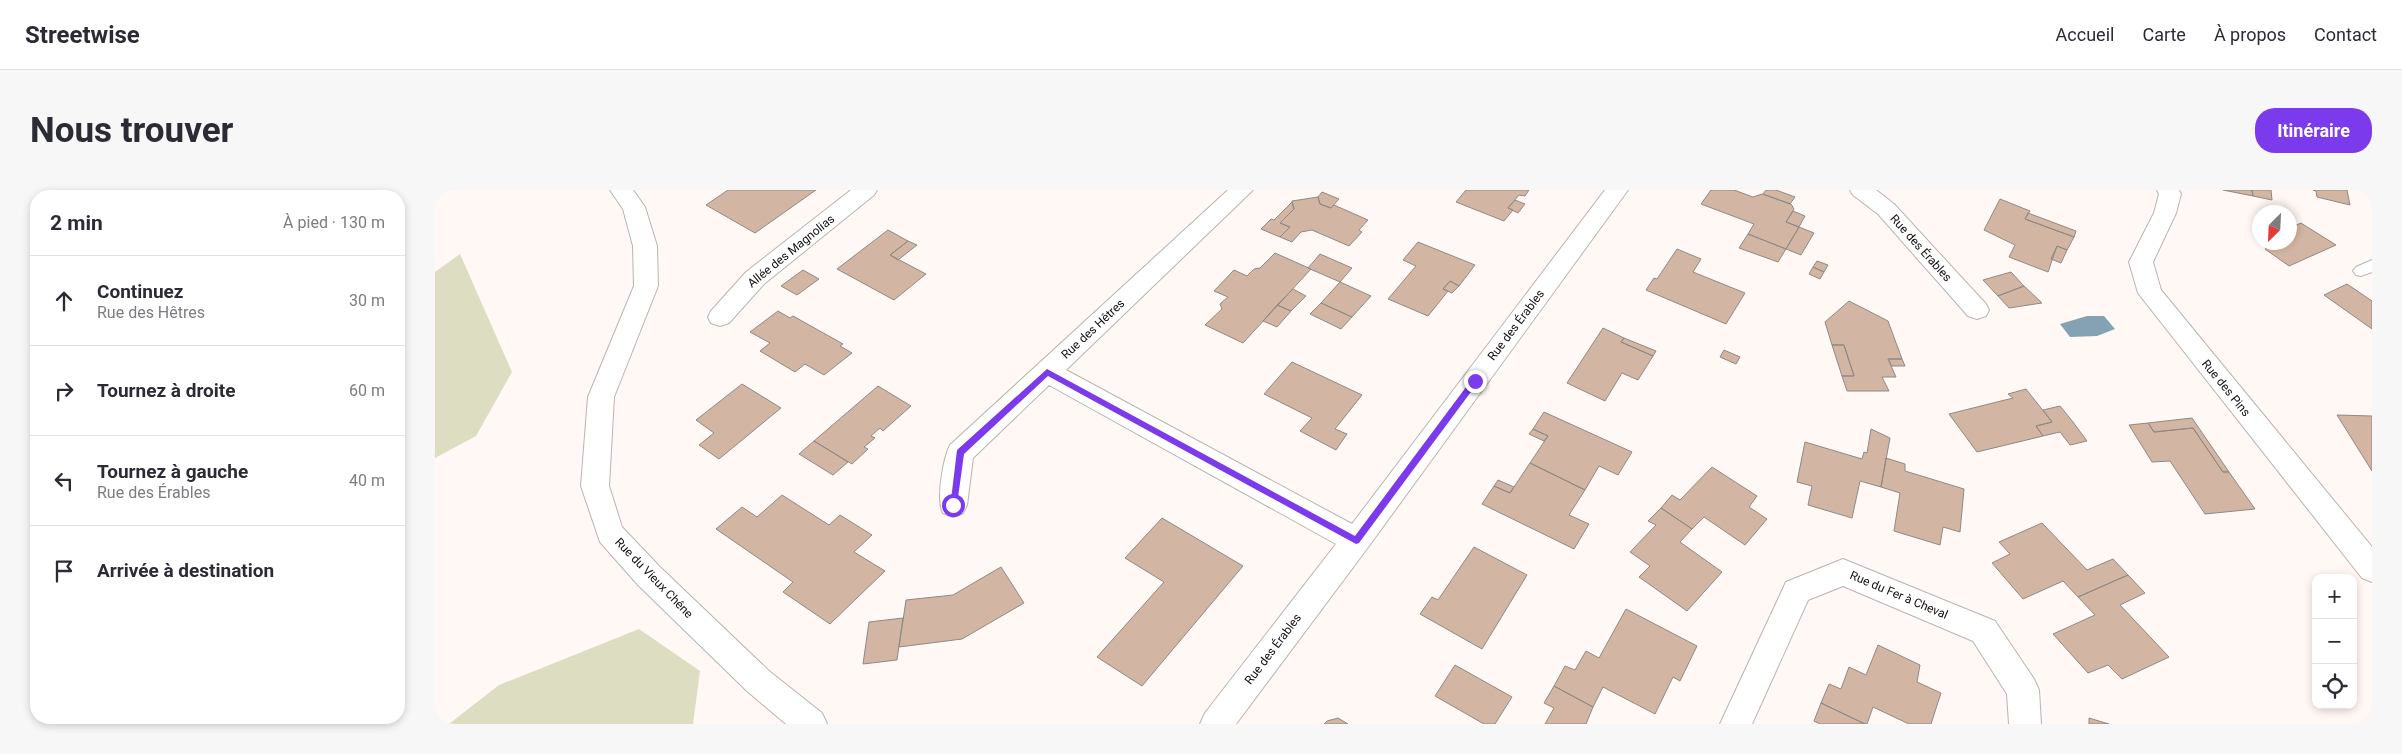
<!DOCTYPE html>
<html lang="fr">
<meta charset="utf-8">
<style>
:root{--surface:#fff;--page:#f7f7f7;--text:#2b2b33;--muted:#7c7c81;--line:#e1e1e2;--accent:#7c3aed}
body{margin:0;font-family:Roboto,sans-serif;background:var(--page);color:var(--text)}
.controls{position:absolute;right:15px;bottom:15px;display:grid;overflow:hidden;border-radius:10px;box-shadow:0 2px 8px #0003}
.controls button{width:45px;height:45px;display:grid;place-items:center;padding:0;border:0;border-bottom:1px solid var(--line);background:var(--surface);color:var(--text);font:25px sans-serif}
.compass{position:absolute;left:1817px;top:15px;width:45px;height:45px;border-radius:50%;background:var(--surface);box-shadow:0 2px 8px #0003;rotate:204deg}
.stop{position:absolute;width:15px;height:15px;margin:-11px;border:4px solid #7c3aed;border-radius:50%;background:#fff}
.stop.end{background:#7c3aed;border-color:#fff;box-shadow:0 1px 5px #0008}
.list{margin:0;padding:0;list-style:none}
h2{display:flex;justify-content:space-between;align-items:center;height:65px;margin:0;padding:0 20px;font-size:21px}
h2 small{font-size:16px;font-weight:400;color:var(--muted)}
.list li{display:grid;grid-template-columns:32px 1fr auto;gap:15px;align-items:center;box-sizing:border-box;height:90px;padding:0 20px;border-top:1px solid var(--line)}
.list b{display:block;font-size:19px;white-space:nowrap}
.list p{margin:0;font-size:16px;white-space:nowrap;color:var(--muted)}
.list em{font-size:16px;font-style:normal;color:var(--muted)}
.icon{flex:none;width:28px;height:28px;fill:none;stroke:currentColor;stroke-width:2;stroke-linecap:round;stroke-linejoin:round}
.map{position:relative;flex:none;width:1937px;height:534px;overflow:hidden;border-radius:20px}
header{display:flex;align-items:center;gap:30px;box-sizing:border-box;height:70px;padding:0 25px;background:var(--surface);border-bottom:1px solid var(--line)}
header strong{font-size:24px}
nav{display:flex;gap:28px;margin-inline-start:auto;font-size:18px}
.intro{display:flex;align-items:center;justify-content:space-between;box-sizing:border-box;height:120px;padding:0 30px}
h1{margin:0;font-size:35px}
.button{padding:12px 22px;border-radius:20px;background:var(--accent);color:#fff;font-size:18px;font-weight:700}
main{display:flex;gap:30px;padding:0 30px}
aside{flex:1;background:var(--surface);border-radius:20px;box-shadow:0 2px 8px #0003}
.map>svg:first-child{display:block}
</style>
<header>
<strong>Streetwise</strong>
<nav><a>Accueil</a><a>Carte</a><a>À propos</a><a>Contact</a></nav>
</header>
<div class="intro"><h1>Nous trouver</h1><a class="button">Itinéraire</a></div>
<main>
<aside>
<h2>2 min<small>À pied · 130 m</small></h2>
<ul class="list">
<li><svg class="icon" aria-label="ahead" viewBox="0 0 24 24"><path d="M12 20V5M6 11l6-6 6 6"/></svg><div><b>Continuez</b><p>Rue des Hêtres</p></div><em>30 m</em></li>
<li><svg class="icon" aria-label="right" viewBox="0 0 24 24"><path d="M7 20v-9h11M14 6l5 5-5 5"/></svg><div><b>Tournez à droite</b></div><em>60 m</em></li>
<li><svg class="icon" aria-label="left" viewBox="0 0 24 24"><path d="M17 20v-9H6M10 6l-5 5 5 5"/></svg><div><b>Tournez à gauche</b><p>Rue des Érables</p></div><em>40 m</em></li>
<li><svg class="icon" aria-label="arrive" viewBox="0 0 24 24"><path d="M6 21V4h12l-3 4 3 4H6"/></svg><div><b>Arrivée à destination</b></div></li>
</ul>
</aside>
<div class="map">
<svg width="1937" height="534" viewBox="0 0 1937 534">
<rect width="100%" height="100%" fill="#fff8f4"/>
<!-- green -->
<path fill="#dcddc1" d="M 25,64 L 77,182 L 41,246 L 0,268 L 0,82 Z
M 204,439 L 265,481 L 258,534 L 14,534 L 64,495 Z"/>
<!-- water -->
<path fill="#85a2b5" d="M 1652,126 L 1669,126 L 1680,139 L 1662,146 L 1635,147 L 1625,134 Z"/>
<!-- building -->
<path fill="#d2b5a2" stroke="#8f8985" d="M 293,0 L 381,0 L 320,43 L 271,15 Z
M 1031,0 L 1094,0 L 1090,6 L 1084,5 L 1073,18 L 1078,20 L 1069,31 L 1021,12 Z
M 1276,0 L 1299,0 L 1318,7 L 1327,4 L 1356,14 L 1359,19 L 1351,32 L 1364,37 L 1351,59 L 1313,44 L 1319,34 L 1266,14 Z
M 1331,0 L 1341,0 L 1360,7 L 1355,14 L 1328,4 Z
M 1788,0 L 1817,0 L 1818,6 Z
M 1817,0 L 1836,0 L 1837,10 L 1818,6 Z
M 1878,0 L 1912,0 L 1915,15 L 1882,7 L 1881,1 Z
M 887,2 L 904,9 L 896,18 L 885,14 L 883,7 Z
M 883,7 L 885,14 L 896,18 L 899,15 L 933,30 L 924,40 L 927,42 L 914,56 L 877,40 L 866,42 L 857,52 L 845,47 L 855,37 L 845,33 L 859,19 L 857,11 Z
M 1565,9 L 1595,21 L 1590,29 L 1639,47 L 1632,60 L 1622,56 L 1613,82 L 1574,67 L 1580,55 L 1549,40 Z
M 1080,10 L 1090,14 L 1083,23 L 1073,18 Z
M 857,12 L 859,19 L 845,33 L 855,37 L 845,47 L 826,39 L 836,29 L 839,30 Z
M 1358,21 L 1370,26 L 1364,37 L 1351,32 Z
M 1593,23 L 1641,41 L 1639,47 L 1590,29 Z
M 1866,33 L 1901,55 L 1854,76 L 1830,59 L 1834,57 L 1828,52 L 1854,52 L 1854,38 Z
M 1364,37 L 1379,43 L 1366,65 L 1351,59 Z
M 453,40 L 473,51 L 455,65 L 491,84 L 459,110 L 402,79 Z
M 1313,44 L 1351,59 L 1343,72 L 1304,58 Z
M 473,51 L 482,55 L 463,70 L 455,65 Z
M 983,52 L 1040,75 L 1024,96 L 1015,91 L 1008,99 L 1013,101 L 993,126 L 953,109 L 981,76 L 968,70 Z
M 1622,56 L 1632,60 L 1626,73 L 1616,69 Z
M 1242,59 L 1266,69 L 1258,82 L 1310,103 L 1291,134 L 1211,100 L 1219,88 L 1222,89 Z
M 840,63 L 876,79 L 808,153 L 770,135 L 787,119 L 785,114 L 793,107 L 779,101 L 799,80 L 812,86 L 819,79 L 825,78 Z
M 885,64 L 917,78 L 905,92 L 873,78 Z
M 1382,71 L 1393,75 L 1389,82 L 1378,77 Z
M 1378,77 L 1389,82 L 1385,89 L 1374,84 Z
M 368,80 L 384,89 L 362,105 L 346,96 Z
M 1576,82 L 1589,96 L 1563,106 L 1548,90 Z
M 1015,91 L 1024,96 L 1017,103 L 1008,99 Z
M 905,92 L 936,106 L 917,127 L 886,113 Z
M 1912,94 L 1937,111 L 1937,139 L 1889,105 Z
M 1589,96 L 1607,113 L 1574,118 L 1563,106 Z
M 858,99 L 871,106 L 856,121 L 842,115 Z
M 1414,111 L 1453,131 L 1467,169 L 1453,169 L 1461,187 L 1447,187 L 1454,201 L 1412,201 L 1407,186 L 1419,186 L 1409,155 L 1397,155 L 1390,132 Z
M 886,113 L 917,127 L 906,139 L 875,124 Z
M 842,115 L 856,121 L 842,137 L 828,131 Z
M 343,121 L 355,128 L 358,126 L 408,154 L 405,156 L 417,163 L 389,185 L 370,174 L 360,182 L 325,161 L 335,153 L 315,142 Z
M 1168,138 L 1189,148 L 1186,152 L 1218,166 L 1203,190 L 1187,183 L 1170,211 L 1132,193 Z
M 1189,148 L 1221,161 L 1218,166 L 1186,152 Z
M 1397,155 L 1409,155 L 1419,186 L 1407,186 Z
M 1289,160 L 1305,167 L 1301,174 L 1285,167 Z
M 1453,169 L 1467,169 L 1470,176 L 1457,176 Z
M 857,172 L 927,205 L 900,239 L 912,244 L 901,260 L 865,241 L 877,228 L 829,204 Z
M 307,194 L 346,218 L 284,269 L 264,255 L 279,243 L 261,230 Z
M 443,196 L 476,216 L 448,241 L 445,238 L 436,246 L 440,248 L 429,257 L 433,259 L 417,274 L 379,251 Z
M 1591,199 L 1617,232 L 1601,236 L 1608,246 L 1542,262 L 1514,224 L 1578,208 L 1573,204 Z
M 1625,216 L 1638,232 L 1652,251 L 1635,255 L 1625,242 L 1608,246 L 1601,236 L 1617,232 L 1608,220 Z
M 1109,222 L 1197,262 L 1183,285 L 1164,276 L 1150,300 L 1095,273 L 1113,246 L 1098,239 Z
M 1902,225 L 1937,226 L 1937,281 Z
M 1757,228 L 1794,282 L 1788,282 L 1758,238 L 1719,242 L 1713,233 Z
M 1713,233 L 1719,242 L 1758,238 L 1788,282 L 1794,282 L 1820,319 L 1770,324 L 1735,271 L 1717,272 L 1694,235 Z
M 1098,239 L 1113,246 L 1109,251 L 1094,244 Z
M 1436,239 L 1455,248 L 1446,297 L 1425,291 L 1417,328 L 1373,315 L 1377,296 L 1362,292 L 1370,252 L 1427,269 L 1429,262 L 1432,263 Z
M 379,251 L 413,272 L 398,285 L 364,264 Z
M 1451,268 L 1470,274 L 1470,281 L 1529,299 L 1525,342 L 1508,337 L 1505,355 L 1459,341 L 1465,303 L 1446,297 Z
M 1095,273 L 1150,300 L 1134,325 L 1154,334 L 1139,359 L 1047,314 L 1059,296 L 1075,303 Z
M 1277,277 L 1322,306 L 1314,317 L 1332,329 L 1310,355 L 1269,327 L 1257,339 L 1226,318 L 1237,305 L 1245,310 Z
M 1063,290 L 1079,297 L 1075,303 L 1059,296 Z
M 347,305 L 394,335 L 405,325 L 437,345 L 419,362 L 450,381 L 395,434 L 348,402 L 358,392 L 281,339 L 307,317 L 322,327 Z
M 1226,318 L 1257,339 L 1245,352 L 1287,382 L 1252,421 L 1204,387 L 1215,376 L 1195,362 L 1221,335 L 1213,331 Z
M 727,328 L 808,376 L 707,496 L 662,467 L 729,392 L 690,368 Z
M 1607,333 L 1652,380 L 1678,369 L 1693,385 L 1643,407 L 1628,391 L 1588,409 L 1557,373 L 1575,364 L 1564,352 Z
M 1039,357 L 1092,385 L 1047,459 L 985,424 L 997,407 L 1003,410 Z
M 566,377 L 589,413 L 527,449 L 464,457 L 471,410 L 518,405 Z
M 1693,385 L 1710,403 L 1685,415 L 1734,467 L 1687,489 L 1673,475 L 1653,483 L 1618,444 L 1660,425 L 1643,407 Z
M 1191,419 L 1262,456 L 1245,491 L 1238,487 L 1220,524 L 1168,497 L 1158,517 L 1119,496 L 1130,476 L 1140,480 L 1151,461 L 1164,468 Z
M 468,428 L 462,470 L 428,474 L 434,432 Z
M 1443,455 L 1485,475 L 1482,492 L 1506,503 L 1496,534 L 1474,534 L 1438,517 L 1432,534 L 1430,534 L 1386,513 L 1394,494 L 1406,499 L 1414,477 L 1431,485 Z
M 1020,475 L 1077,507 L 1060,534 L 1049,534 L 1000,506 Z
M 1119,496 L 1158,517 L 1151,534 L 1110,534 L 1119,518 L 1109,513 Z
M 1386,513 L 1430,534 L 1385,534 L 1379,531 Z
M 903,528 L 913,534 L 889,534 L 892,531 Z
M 1654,528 L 1674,534 L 1654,534 Z"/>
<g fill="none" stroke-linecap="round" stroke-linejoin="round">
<!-- lane casing -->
<g stroke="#bab4b0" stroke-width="2">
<path id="lane" d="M 1937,70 L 1937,82 L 1926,86 L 1921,85 L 1918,81 L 1921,77 Z"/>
</g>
<!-- street casing -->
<g stroke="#bab4b0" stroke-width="2">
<path id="street" d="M 175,0 L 198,0 L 210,17 L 222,56 L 223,96 L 179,207 L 174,296 L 187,337 L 225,377 L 334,481 L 387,523 L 392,534 L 351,534 L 312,501 L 203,395 L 165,352 L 146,296 L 153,207 L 199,96 L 198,56 L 188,19 Z
M 416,0 L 442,0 L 439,5 L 329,94 L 294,133 L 285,136 L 276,133 L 273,127 L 276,121 L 311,82 Z
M 793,0 L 818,0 L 631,180 L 917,334 L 1170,0 L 1193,0 L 931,360 L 801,534 L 765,534 L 770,523 L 901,354 L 614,195 L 538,268 L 532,315 L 528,323 L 518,327 L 508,323 C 501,310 508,269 515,255 Z
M 1415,0 L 1441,0 L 1459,14 L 1551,114 L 1554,120 L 1551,126 L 1542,129 L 1533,126 L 1443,24 L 1418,5 Z
M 1722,0 L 1744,0 L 1746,4 L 1741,23 L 1718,72 L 1726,100 L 1937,357 L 1937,392 L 1927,388 L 1703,103 L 1694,72 L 1719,23 L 1724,4 Z
M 1408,369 L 1560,431 L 1599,489 L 1604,500 L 1606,534 L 1574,534 L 1572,504 L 1538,451 L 1408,396 L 1373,410 L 1317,534 L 1285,534 L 1351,392 Z"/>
</g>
<!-- lane -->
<use href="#lane" fill="#fff" fill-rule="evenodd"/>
<!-- street -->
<use href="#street" fill="#fff" fill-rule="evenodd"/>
</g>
<!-- route -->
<path fill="#7c3aed" d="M 612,179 L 920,346 L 1037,189 L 1044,191 L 924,353 L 921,354 L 613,186 L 529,264 L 522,315 L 521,318 L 515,318 L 522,260 Z"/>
<g text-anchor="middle" stroke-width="4" stroke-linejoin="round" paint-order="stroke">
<!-- street labels -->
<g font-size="12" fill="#120f0e" stroke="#fff">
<text transform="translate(1486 58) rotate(48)" y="4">Rue des Érables</text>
<text transform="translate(356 61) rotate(-39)" y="4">Allée des Magnolias</text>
<text transform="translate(1081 135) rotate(-53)" y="4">Rue des Érables</text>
<text transform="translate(658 139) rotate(-43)" y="4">Rue des Hêtres</text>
<text transform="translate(1791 198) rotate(51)" y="4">Rue des Pins</text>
<text transform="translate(219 388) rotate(46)" y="4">Rue du Vieux Chêne</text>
<text transform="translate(1464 405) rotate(23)" y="4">Rue du Fer à Cheval</text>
<text transform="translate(838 459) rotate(-53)" y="4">Rue des Érables</text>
</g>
</g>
</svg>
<div class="controls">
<button>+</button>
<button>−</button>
<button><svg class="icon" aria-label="locate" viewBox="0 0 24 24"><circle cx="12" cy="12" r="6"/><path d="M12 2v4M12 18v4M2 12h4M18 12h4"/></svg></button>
</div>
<svg class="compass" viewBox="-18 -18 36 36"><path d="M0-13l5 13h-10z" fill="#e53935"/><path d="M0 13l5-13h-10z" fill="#7c7c81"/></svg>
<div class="stop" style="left:518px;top:315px"></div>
<div class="stop end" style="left:1040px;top:191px"></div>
</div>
</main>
